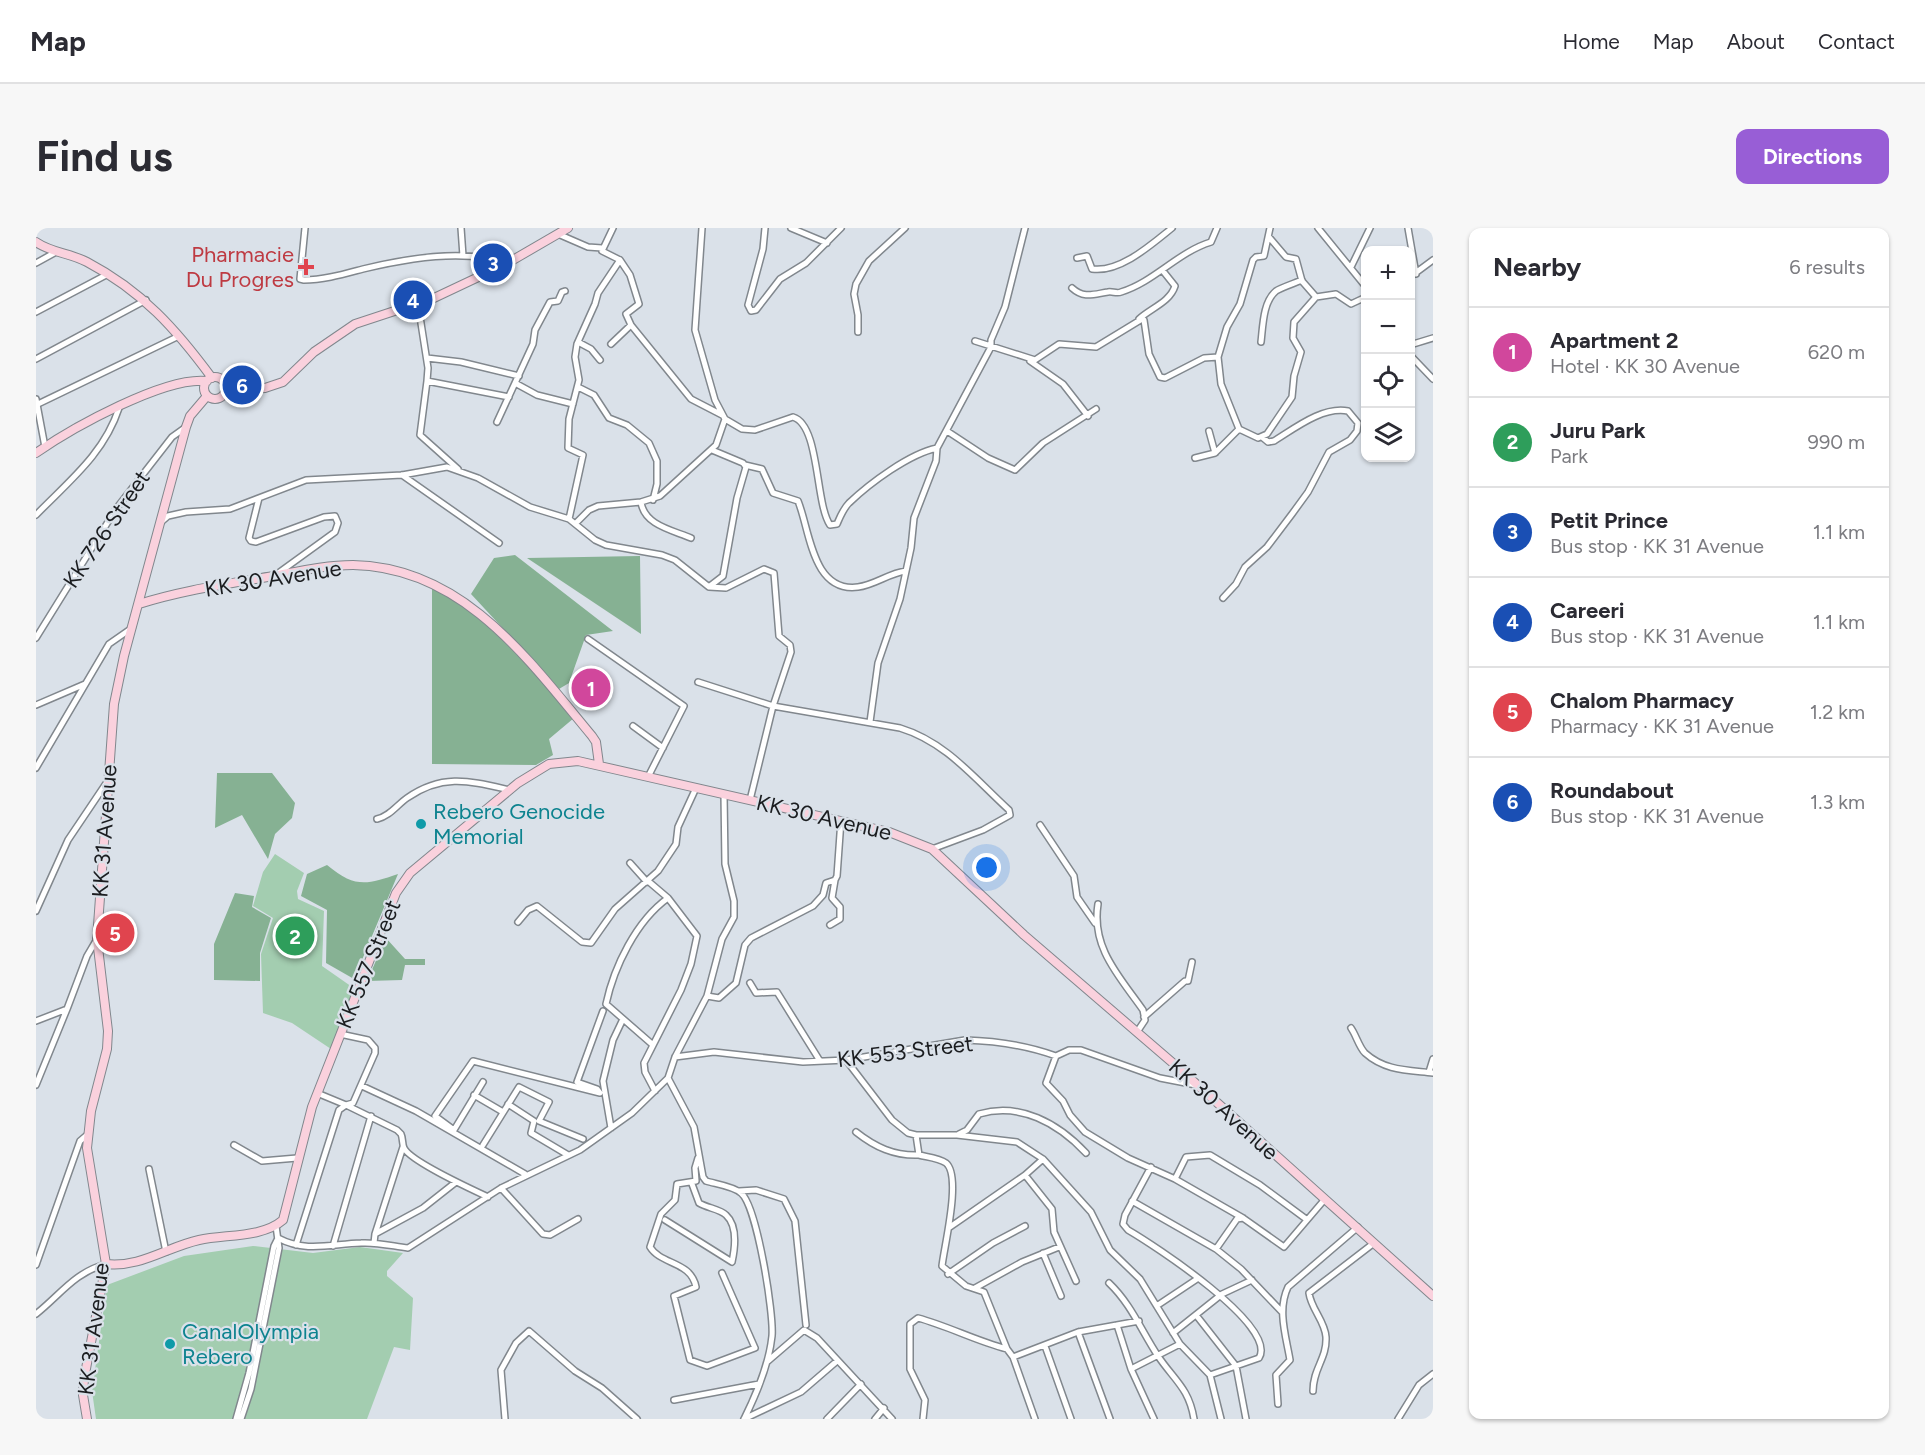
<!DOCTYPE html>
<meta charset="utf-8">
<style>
:root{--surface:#fff;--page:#f7f7f7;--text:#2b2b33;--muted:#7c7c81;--line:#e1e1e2;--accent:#985ed6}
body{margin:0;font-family:Figtree,sans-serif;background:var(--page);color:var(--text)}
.controls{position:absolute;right:18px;top:18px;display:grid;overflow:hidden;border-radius:12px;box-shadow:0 2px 4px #0004}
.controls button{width:54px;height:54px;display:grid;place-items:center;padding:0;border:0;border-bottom:2px solid var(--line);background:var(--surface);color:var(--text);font:30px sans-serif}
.you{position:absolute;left:951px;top:640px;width:21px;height:21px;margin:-15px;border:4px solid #fff;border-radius:50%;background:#1a73e8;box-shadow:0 0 0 9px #1a73e833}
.badge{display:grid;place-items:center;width:39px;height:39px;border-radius:50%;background:var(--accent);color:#fff;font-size:20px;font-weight:700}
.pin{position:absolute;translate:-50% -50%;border:3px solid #fff;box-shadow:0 2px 6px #0006}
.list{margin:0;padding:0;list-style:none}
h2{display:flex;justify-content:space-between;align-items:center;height:78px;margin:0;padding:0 24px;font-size:26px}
h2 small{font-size:20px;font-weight:400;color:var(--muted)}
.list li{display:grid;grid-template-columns:39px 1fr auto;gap:18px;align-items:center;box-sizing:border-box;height:90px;padding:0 24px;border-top:2px solid var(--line)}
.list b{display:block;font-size:22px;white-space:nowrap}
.list p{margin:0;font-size:20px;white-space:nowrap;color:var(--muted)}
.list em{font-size:20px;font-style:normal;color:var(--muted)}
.icon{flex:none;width:33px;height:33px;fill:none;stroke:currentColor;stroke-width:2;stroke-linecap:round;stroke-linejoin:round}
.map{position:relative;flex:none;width:1397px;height:1191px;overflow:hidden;border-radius:12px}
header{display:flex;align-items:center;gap:36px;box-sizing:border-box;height:84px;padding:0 30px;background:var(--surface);border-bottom:2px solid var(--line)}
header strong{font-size:28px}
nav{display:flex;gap:33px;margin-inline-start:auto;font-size:21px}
.intro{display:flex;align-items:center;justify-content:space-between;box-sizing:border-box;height:144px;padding:0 36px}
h1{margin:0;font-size:42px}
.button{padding:15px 27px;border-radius:12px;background:var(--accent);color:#fff;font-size:21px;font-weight:700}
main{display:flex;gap:36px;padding:0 36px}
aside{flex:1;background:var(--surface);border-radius:12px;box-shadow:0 2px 4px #0004}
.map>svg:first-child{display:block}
</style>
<header>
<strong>Map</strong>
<nav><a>Home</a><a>Map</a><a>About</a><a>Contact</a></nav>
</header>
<div class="intro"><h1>Find us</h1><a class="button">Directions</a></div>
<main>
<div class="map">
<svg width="1397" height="1191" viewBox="0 0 1397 1191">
<rect width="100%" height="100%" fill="#dae1e9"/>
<!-- green -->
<path fill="#a3cdb0" d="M 239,626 L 268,645 L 261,663 L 262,671 L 288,683 L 286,738 L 319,761 L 295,821 L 256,795 L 227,785 L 225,726 L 237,690 L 217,678 L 227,644 Z
M 217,1018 L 277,1025 L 324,1019 L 367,1025 L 351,1043 L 351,1048 L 377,1070 L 374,1122 L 358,1119 L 331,1191 L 60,1191 L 56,1163 L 71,1057 L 148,1028 Z"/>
<!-- forest -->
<path fill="#86b193" d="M 479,327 L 577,403 L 550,407 L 533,455 L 523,461 L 435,366 L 458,330 Z
M 604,328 L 605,406 L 491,330 Z
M 396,359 C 457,393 492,439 538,490 L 513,511 L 517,527 L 500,537 L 396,536 Z
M 181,545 L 236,545 L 259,575 L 256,590 L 239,606 L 232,631 L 206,587 L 179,600 Z
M 291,637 C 319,660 330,657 362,646 L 318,751 L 290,735 L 291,682 L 265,668 L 271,646 Z
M 199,665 L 218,668 L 216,679 L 235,690 L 224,725 L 224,753 L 178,752 L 178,716 Z
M 350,710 L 369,731 L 389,731 L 389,737 L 369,737 L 366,752 L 331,753 Z"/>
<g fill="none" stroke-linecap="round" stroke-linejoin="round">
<!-- street casing -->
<g stroke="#81878d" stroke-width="8">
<path id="street" d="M 269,0 L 264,51 L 268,52 C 288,52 308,46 327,41 C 368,31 431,20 470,36
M 425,0 L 427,28
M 666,0 L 659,102 L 679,172 L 689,191 L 706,201 L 719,202 L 757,189 C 784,197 779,275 794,297 L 801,296 C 804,289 807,281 813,275 C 834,255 873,226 901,220
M 729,0 L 727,21 L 712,77 L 715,83 L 720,82 L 744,51 L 770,35 L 805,0
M 755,0 L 791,15
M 1234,0 L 1228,28 L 1220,29 L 1217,32 L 1204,76 L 1191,99 L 1182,129 L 1185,156 L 1203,201 L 1222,210 L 1231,206 L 1256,169 L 1258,148 L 1265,124 L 1257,110 L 1258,94 L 1280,69 L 1300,66 L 1315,76 L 1330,69
M 1282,0 L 1330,59
M 1372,0 L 1380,46
M 522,6 L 552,19 L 566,20
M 1233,9 L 1250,29 L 1260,31 L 1266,53 L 1280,69
M 1041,30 L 1051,28 L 1056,41 C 1084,45 1116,16 1136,0
M 584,32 L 594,47 L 603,76 L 590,86 L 595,97 L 655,171 L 686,187
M 0,35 L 20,24
M 1315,39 L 1334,0
M 1374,49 L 1397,32
M 1036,60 C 1048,71 1058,66 1072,64 C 1076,63 1081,66 1085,64 C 1118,54 1142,24 1175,14 L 1181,0
M 382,76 L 392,140 L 391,153 L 473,169
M 0,84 L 72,46
M 1103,91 C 1115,80 1134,74 1139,58 L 1127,43
M 822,104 L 822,87 L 818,66 L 820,56 L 833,33 L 869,0
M 939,113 L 999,132 L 1023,116 L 1060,119 L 1106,91 L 1108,92 L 1113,126 L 1124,149 L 1129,150 L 1168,130 L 1182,129
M 542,114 L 555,121 L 564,132
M 1225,114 C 1227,97 1227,74 1240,63 C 1244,60 1259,55 1266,52
M 575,116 L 595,97
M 1374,117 L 1397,110
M 1374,127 L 1397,151
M 391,130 L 425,134 L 483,148
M 0,131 L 110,72
M 994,133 L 1027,156 L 1052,188
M 391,153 L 384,207 L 422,241
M 479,155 L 501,167 L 537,176
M 542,159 L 558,167 L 573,190 L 591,197 L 613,215 L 621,233 L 621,256 L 617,272
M 0,171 L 9,219
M 0,177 L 143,108
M 461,194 L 497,116 L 499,102 L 514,74 L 522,73 L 526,64 L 529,63
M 911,203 L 952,230 L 979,242 L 1007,215 L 1060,181
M 1173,203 L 1179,225
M 1159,230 L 1179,225 L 1203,201
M 709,237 L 726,241 L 737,265 L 762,273 C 774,302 776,365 822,359 C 839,357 853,345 870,343
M 366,247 L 463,315
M 223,270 L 213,310 L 215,313 L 220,314 L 288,289 L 299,288 L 302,295 L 299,304 L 241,346
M 605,274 C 608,297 636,302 655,310
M 0,287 C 33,253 68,226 83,180
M 533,291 L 547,227 L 532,220 L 533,191 L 543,152 L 539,129 L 541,116 L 559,76 L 562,65 L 584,32 L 566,23 L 577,0
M 125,294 L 132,288 L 150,284 L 194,281 L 270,252 L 366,247 L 411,239 L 442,250 L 494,279 L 533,291 L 559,312 L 570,317 L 626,327 L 639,332 L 673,359 L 690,360 L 728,341 L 738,345 L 743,408 L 754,417 L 755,424 L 737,478 L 714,572
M 540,295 L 553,282 L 562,278 L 605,274 L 624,268 L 680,217 L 689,191
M 674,358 L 687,348 L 701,270 L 710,239 L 707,235 L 676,222
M 1187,370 L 1200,356 L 1209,339 L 1231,319 L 1256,286 L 1272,264 L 1293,224 L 1314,212 L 1321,203 L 1322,195 L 1312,183 C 1287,178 1259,200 1238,213 L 1232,214 L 1226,209
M 0,410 L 80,281 L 136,209 L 150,199
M 552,411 L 648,478 L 613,547
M 662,454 L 737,478 L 864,500 C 910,514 938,550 973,582 L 974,587 L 947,602 L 896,621
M 0,477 L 49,456
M 834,494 L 842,435 L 864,371 L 875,320 L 878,290 L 900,233 L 901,220 L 955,119 L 955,112 L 969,79 L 989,0
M 597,498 L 627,520
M 0,540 L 73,416 L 96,400
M 688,566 L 689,636 L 698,673 L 698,689 L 686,711 L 671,768 L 639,829 L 632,850 L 658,899 L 667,949 L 670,953 C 680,956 697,958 705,965 C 721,978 738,1086 736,1108 C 733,1137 721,1165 708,1191
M 341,591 C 354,588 361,577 371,570 C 407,545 434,553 474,562
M 1004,597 L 1038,648 L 1041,669 L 1059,695
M 594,635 L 611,654
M 612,653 L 632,670 L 661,708 L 655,736 L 645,762 L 608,835 L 609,844 L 619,863
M 1062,676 C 1055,720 1084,749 1107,782 L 1109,792 L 1101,804
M 0,683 L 32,612 L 71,554
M 482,694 L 492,682 L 501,678 L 546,714 L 555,715 L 579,681 L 622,643 L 640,616 L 642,599 L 660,560
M 794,697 L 804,691 L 804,679 L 796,670 L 799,652
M 714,755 L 720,765 L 741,764 L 784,833
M 671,768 L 683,770 L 700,755 L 709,717 L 715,710 L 777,678 L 787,667 L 790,655 L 799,652 L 801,648 L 805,592
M 1108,789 L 1149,753 L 1152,753 L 1156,734
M 0,793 L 31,781 L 51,728 L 61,711
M 1315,800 C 1320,807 1323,819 1329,825 C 1349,843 1372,842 1397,845
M 617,817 L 570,776 C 578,739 600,693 632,670
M 1020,828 L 1010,855 L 1027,873 L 1034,887 L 1049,904 L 1092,930 L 1139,951 L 1207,990 L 1248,1019 L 1289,971
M 639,829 L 678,824 L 767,834 L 810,832 L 929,812 C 961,813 990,817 1020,828 L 1033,822 L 1045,822 L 1124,850 L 1160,857
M 810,832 L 856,892 L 872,905 L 880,907 L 921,907 L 981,914 L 1007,931 L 1055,984 L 1074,1022 L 1104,1051 L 1144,1116 L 1174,1147 L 1185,1191
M 1393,844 L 1397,831
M 447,854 L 418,902 L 399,888 L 437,833 L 564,865 L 561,861 L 541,854 L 567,783
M 0,857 L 31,781
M 326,858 L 380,883 L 489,946
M 281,865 L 310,877 L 317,875 L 339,825 L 339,820 L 332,812 L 304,806
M 438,867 L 467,884
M 472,876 L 498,893 L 495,905 L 532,927
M 575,900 L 567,853 L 577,812 L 587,791
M 820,904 C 839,919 858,928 883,927
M 923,906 L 931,902 L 943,886 C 984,874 1022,895 1050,925
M 880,907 L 883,927 C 891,929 903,930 910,935 C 926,948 908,1019 906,1038 L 930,1058 L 948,1064 L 971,1121 L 977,1129 L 999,1191
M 198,917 L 226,933 L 261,930
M 447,917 L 483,859 L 513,874 L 503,893 L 547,911
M 662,930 L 659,940 L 660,953 L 641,956 L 639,972 L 625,986 L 614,1019 C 625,1037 655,1033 660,1059 L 638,1068 L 654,1132 L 671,1138 L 719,1120 L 686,1045
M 1115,939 L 1089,987 L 1087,996 L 1092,1002 C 1116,1016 1243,1098 1223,1130 L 1174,1147
M 113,941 L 130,1024
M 989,947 L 1016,981 L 1018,1004 L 1040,1053
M 1139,951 L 1150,929 L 1174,927 L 1224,957 L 1270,991
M 465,960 L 507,1006 L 514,1007 L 542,991
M 703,963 L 720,962 L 748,971 L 759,993 L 770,1097
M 1096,973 L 1180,1021 L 1205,1041 L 1246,1084
M 629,992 L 696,1034 C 699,1020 702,998 690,987 C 684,981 671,980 663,975 L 656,956
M 914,999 L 989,947 L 1007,931
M 339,1006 L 367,919
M 242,1010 C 270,1025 295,1016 325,1015 C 341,1014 356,1018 372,1020 L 465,960 L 544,922 L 596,885 L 632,850
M 338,1015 L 339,1006 L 387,980 L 420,954
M 260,1017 L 303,882 L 310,877 L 361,902 L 365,906 C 367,910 366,916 368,920 C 374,933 437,962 452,969
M 297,1018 L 335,888
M 1180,1021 L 1201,991 L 1207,990
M 1007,1025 L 1025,1068
M 0,1037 L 44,913 L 51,907
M 912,1046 L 957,1015 L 989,998
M 1073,1055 C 1095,1076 1105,1102 1122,1128 C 1138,1152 1153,1160 1158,1191
M 939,1060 L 986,1034 L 1023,1019
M 1122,1077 L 1161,1051
M 0,1086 C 24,1067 39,1044 70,1036
M 1160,1087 L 1200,1138 L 1210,1191
M 1081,1097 L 1095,1141 L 1118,1191
M 1042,1104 L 1074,1191
M 1137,1105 L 1186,1066 L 1216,1052
M 1009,1118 L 1035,1191
M 977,1129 L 1042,1104 L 1103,1093
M 732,1133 L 768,1102 L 781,1110 L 856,1191
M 1095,1141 L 1144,1116
M 1277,1163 C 1277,1140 1291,1131 1290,1109 C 1289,1093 1275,1081 1273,1065 L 1338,1015
M 638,1172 L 723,1156
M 1242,1176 L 1240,1147 L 1254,1132 C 1250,1108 1241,1082 1252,1059 L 1322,999
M 200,1191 L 213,1145 L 238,1018 L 241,1012
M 205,1191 L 215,1161 L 243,1020 L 240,998
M 469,1191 L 465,1142 L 480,1115 L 493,1103 L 539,1143 L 566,1160 L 601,1191
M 708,1191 L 765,1164 L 801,1133
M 791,1191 L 825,1156
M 839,1191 L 848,1180
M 887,1191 L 889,1172 L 874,1141 L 874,1096 L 882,1090 C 912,1098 940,1113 971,1121
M 1362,1191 L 1383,1157 L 1397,1146"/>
</g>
<!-- secondary casing -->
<g stroke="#81878d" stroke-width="10">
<path id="secondary" d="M 0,14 C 16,25 34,25 51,34 C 106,63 140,101 176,150
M168 160a11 11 0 1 1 22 0a11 11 0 1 1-22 0Z
M 190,163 L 229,160 L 247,154 L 278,124 L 319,96 L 398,70 L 470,36 L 532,0
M 0,225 C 36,200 129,148 171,153
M 103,376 C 147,362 192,356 237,348 C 264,343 290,337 317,337 C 427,339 492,431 556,508 L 560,514 L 563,536
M 70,1036 C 104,1040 131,1019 163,1012 C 190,1006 226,1010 247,992 L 276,879 L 360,665 L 374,645 L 482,555 L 513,536 L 542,533 L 853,604 L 896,621 L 988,707 L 1138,836 L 1397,1068
M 51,1191 L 47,1167 L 48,1151 L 70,1036 L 51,920 L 55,883 L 71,821 L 72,803 L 61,711 L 78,476 L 88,428 L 150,199 L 154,188 L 171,168"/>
</g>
<!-- street -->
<use href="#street" stroke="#fff" stroke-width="5"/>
<!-- secondary -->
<use href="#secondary" stroke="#fad1dd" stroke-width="8"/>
</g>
<!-- markers -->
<path fill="#e0444e" stroke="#dae1e9" stroke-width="2" d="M267 30h6v6h6v6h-6v6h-6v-6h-6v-6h6z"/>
<g fill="#0f9aa8" stroke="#dae1e9" stroke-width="2">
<circle cx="385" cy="596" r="6"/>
<circle cx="134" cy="1116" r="6"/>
</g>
<g text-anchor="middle" stroke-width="4.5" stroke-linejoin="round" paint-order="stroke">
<!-- health labels -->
<g font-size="22" fill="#be3a42" stroke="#dae1e9" text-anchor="end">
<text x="258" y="34">Pharmacie<tspan x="258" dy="25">Du Progres</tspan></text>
</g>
<!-- street labels -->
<g font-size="22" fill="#1b1d20" stroke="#dae1e9">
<text transform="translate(70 301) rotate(-56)" y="8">KK 726 Street</text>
<text transform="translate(237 350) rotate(-9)" y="8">KK 30 Avenue</text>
<text transform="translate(788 589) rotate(13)" y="8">KK 30 Avenue</text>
<text transform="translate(68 603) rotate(-86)" y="8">KK 31 Avenue</text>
<text transform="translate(332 736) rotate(-68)" y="8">KK 557 Street</text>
<text transform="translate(869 823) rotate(-7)" y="8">KK 553 Street</text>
<text transform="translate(1188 881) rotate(42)" y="8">KK 30 Avenue</text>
<text transform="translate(57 1101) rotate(-83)" y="8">KK 31 Avenue</text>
</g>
<!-- culture labels -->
<g font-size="22" fill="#0d838f" stroke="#dae1e9" text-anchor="start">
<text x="397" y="591">Rebero Genocide<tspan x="397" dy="25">Memorial</tspan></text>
<text x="146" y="1111">CanalOlympia<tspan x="146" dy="25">Rebero</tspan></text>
</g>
</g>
</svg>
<div class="controls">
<button>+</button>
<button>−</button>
<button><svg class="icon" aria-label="locate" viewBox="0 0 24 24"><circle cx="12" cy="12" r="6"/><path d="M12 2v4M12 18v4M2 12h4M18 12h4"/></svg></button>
<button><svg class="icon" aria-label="layers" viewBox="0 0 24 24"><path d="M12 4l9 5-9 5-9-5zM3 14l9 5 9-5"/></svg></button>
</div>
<div class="you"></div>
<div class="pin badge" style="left:555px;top:460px;background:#d1479c">1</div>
<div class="pin badge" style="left:259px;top:708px;background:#2e9e5b">2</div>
<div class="pin badge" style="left:457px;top:35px;background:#1a4fb4">3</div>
<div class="pin badge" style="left:377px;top:72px;background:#1a4fb4">4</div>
<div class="pin badge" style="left:79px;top:705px;background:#e0444e">5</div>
<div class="pin badge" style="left:206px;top:157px;background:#1a4fb4">6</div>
</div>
<aside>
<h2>Nearby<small>6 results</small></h2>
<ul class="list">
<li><span class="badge" style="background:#d1479c">1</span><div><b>Apartment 2</b><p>Hotel · KK 30 Avenue</p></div><em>620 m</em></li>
<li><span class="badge" style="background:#2e9e5b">2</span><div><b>Juru Park</b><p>Park</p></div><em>990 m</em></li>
<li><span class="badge" style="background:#1a4fb4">3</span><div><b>Petit Prince</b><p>Bus stop · KK 31 Avenue</p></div><em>1.1 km</em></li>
<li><span class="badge" style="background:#1a4fb4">4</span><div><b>Careeri</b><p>Bus stop · KK 31 Avenue</p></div><em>1.1 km</em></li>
<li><span class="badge" style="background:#e0444e">5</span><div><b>Chalom Pharmacy</b><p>Pharmacy · KK 31 Avenue</p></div><em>1.2 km</em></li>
<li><span class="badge" style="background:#1a4fb4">6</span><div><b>Roundabout</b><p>Bus stop · KK 31 Avenue</p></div><em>1.3 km</em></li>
</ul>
</aside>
</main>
